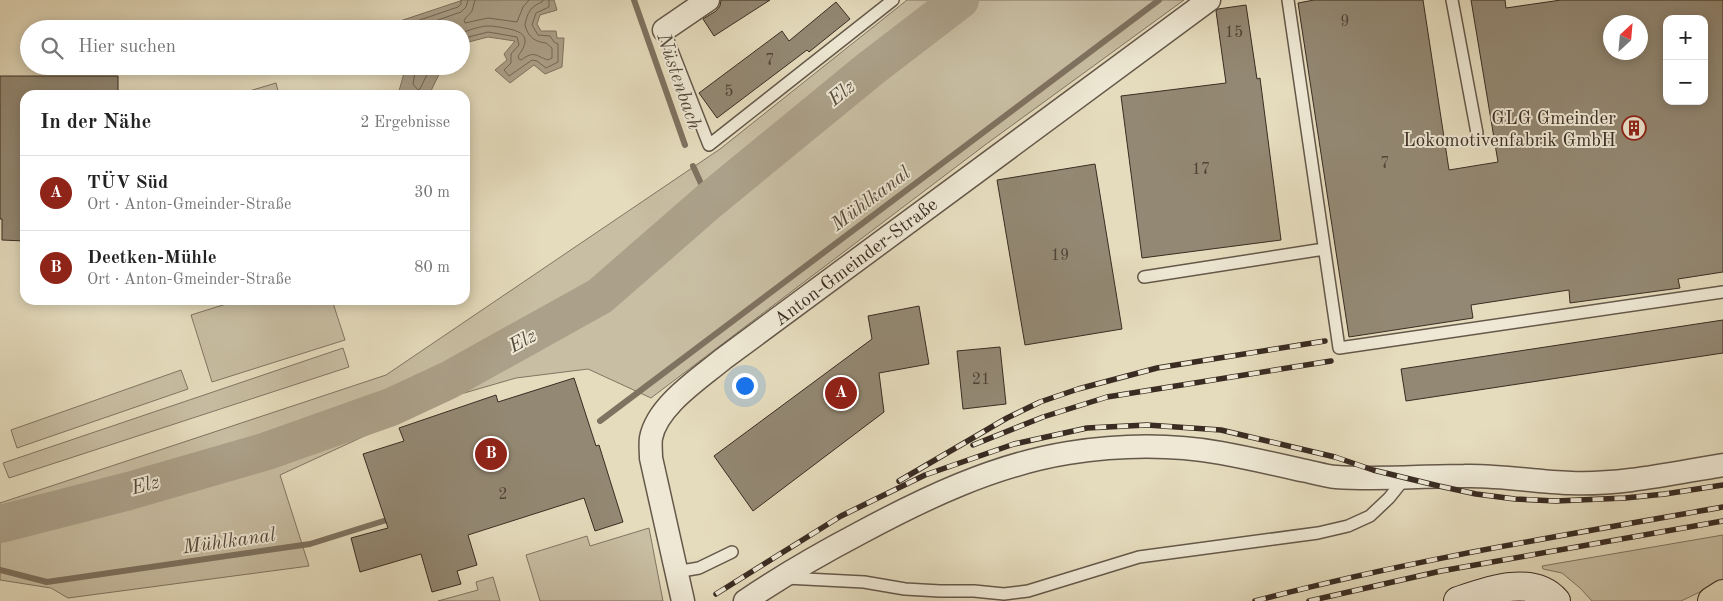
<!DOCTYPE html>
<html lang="de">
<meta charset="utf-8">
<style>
:root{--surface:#fff;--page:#f6f6f6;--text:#222;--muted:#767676;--line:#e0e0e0;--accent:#8f2418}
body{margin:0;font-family:"Old Standard TT",serif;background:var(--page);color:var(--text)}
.controls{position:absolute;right:15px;top:15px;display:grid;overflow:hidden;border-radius:10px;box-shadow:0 2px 12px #0003}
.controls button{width:45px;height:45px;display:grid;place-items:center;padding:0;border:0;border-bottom:1px solid var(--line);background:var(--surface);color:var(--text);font:25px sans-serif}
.compass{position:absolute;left:1603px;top:15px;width:45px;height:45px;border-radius:50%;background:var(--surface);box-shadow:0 2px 12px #0003;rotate:26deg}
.you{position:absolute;left:744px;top:385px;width:18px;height:18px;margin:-12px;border:4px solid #fff;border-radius:50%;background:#1a73e8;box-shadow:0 0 0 8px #1a73e833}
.badge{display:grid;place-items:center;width:32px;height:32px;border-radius:50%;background:var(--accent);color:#fff;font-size:16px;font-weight:700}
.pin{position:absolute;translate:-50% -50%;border:2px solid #fff;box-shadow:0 1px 5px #0006}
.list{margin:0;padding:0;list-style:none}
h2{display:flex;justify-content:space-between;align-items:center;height:65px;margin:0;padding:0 20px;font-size:21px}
h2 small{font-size:16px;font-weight:400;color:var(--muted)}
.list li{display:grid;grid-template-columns:32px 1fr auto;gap:15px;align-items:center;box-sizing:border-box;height:75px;padding:0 20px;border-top:1px solid var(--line)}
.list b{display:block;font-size:19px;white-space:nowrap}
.list p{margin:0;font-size:16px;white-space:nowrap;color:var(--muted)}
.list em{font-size:16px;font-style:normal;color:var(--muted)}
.icon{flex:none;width:28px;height:28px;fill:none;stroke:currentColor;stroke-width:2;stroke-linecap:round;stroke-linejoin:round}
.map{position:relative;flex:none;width:1723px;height:601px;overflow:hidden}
.search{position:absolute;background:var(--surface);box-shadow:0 2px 12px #0003;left:20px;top:20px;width:450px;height:55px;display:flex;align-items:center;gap:12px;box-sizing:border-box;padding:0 18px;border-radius:28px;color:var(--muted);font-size:19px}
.panel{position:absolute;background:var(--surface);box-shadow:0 2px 12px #0003;left:20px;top:90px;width:450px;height:215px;border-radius:15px}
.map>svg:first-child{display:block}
</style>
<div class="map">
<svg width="1723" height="601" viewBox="0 0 1723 601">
<rect width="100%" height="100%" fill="#e5dcbd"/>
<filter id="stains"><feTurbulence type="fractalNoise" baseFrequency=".004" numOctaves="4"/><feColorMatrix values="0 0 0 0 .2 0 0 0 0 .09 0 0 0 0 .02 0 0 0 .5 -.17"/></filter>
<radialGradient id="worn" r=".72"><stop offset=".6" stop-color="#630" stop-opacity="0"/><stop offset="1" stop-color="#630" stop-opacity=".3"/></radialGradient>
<!-- green -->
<path fill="#c8bea3" stroke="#817563" d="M 907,0 L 1184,0 L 985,145 L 651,398 L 588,369 L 516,378 L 447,398 L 280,475 L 309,566 L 68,598 L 51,588 L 0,580 L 0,503 L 386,375 L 720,149 Z
M 276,83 L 279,95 L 236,95 Z
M 239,300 L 332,300 L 345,340 L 212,382 L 191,315 Z
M 343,348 L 349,367 L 9,478 L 3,463 Z
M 181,370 L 188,389 L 17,448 L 11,430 Z
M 649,528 L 663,601 L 540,601 L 526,555 L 587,536 L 590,546 Z
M 1723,535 L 1723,581 L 1681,601 L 1592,601 L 1580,588 L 1562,573 L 1543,569 L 1542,566 Z
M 493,577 L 500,601 L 438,601 L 478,590 L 476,582 Z"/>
<!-- water -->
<path fill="#aba089" stroke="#7e7260" d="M 463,0 L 554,0 L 557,10 L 540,15 L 537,24 L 541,31 L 556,31 L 557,38 L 564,38 L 562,67 L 545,74 L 534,65 L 510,83 L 495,70 L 507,60 L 504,54 L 515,41 L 488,37 L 461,44 L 461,29 L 396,29 L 394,23 Z
M 406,66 L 443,66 L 429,95 L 415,95 L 399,91 Z"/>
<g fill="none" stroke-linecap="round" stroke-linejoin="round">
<!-- shore -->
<path stroke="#726656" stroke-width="1" d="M 475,0 L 472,11 L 464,20 L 465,23 L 488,18 L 517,22 L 523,7 L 529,0
M 400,29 L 402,26 L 458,7 L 461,4 L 461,0
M 412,29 L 461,12 L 466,7 L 468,0
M 461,33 C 470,30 480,26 488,26 C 494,26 499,27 504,28 C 524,31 532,38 518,56 L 519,59 L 521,60 C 535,50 535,56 548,60 L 552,58 L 552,48 L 546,43 C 535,42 528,37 525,25 C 527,13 531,6 542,2 L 543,0
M 461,39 L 488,32 L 517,37 L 519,45 L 511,54 L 511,63 L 504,70 L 509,76 L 532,60 L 537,61 L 546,68 L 558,62 L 558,44 L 554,42 L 550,36 L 538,35 L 532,25 L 536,13 L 549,7 L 549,0
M 416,66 L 413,84 L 418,90 L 420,89 L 431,66"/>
<!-- stream -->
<path stroke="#7e7260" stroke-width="6" d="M 634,0 L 685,145
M 693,166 L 709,201
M 600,421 L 1159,0
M 0,570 L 47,582 L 310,544 L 393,518"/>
<!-- river -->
<path stroke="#aba089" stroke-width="38" d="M 0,524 L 129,491 L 267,451 L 391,407 L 449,380 L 600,296 L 709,201 L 870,69 L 960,0"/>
</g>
<!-- building -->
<path fill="#938873" stroke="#3a2c23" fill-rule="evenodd" d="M 721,0 L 770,0 L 714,36 L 703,19 L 716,11 L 720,6 Z
M 1314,0 L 1423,0 L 1449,170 L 1498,162 L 1471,0 L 1505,0 L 1506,8 L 1561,0 L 1723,0 L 1723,272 L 1678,279 L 1680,288 L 1570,303 L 1569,290 L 1471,305 L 1473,318 L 1349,337 L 1298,3 ZM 1667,19 L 1704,19 L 1704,101 L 1667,101 ZM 1610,22 L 1640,22 L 1640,52 L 1610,52 Z
M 836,2 L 850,19 L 809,52 L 807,50 L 717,118 L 699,93 L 782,31 L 789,41 Z
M 1246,5 L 1257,79 L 1260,78 L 1281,240 L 1142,258 L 1121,96 L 1226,83 L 1216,11 L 1218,9 Z
M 0,76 L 118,76 L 118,95 L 25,95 L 25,241 L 2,240 L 2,219 L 0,219 Z
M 1095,164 L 1122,329 L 1025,345 L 997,180 Z
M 919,306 L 929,364 L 879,373 L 884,412 L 753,511 L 714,456 L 872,339 L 868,316 Z
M 1723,320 L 1723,353 L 1406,401 L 1401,369 Z
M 1000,347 L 1006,404 L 963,409 L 957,351 Z
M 574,378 L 596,446 L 599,445 L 623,522 L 595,531 L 584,498 L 468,535 L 477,565 L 457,571 L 461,584 L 432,592 L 421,554 L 360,572 L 351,538 L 388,528 L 363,454 L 404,441 L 399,428 L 496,395 L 498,402 Z"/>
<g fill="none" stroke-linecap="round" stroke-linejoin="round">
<!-- lane casing -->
<g stroke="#65584a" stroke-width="14">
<path id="lane" d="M 1288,0 L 1339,348 L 1723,292
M 1452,0 L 1477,133
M 664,30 L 709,145 L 893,0
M 1144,277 L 1324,249
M 676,572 L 699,568 L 732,552
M 786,578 L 864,582 L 905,589 L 940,591 L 974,591 L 1004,594 L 1028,591 L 1139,557 L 1318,533 L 1348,526 L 1370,516 L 1389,498 L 1405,478"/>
</g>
<!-- street casing -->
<g stroke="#65584a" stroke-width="25">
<path id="street" d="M 664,30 L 708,0
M 683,601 L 651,458 C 651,452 650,444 651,438 C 657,406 699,379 723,359 L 1209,0
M 745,601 C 782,576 820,554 860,533 C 925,498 994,465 1068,453 C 1118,445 1171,444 1221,453 C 1248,458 1275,464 1301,470 C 1313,472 1324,476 1336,477 C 1379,480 1421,476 1464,476 C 1500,475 1535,482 1571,483 C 1622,485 1673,473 1723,465"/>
</g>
<!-- secondary casing -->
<g stroke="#3a2c23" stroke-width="30">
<path id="secondary" d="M 1458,601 C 1487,591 1532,574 1556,601"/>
</g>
<!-- primary casing -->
<g stroke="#3a2c23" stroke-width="30">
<path id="primary" d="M 1712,601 L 1723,594"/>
</g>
<!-- lane -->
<use href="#lane" stroke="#eee8d4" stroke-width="11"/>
<!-- street -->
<use href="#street" stroke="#eee8d4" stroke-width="22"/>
<!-- secondary -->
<use href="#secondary" stroke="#eee8d4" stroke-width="28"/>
<!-- primary -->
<use href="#primary" stroke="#e5dcbd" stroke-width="28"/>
<!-- rail casing -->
<g stroke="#3a2c23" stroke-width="5.5">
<path id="rail" d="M 973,445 L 1043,417 L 1107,397 L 1331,361
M 899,481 L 1007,418 L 1040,402 L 1078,389 L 1157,368 L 1325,341
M 716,594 L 841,516 L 925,475 L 1014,444 L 1087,428 L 1147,425 L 1221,430 L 1335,457 L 1373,470 L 1439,486 L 1476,494 L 1515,499 L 1556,501 L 1625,498 L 1665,494 L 1723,485
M 1255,601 C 1409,560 1566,535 1723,507
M 1309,601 L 1441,571 L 1723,521"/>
</g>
<!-- rail -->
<use href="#rail" stroke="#eee8d4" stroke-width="4" stroke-dasharray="11" stroke-linecap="butt"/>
</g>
<!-- icons -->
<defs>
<g id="building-ring" transform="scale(1.25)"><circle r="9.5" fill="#eee8d4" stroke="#8f2418" stroke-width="1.5"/><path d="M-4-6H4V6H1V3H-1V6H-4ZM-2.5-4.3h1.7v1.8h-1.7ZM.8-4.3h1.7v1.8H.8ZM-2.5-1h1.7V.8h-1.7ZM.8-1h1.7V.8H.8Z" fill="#8f2418"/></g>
</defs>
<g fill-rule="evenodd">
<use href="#building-ring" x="1634" y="128"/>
</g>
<g text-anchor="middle" stroke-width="4" stroke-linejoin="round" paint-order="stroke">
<!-- number labels -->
<g font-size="16" fill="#504337">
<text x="1345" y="26">9</text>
<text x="1234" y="37">15</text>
<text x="770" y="65">7</text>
<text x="729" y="96">5</text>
<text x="1385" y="168">7</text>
<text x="1201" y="174">17</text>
<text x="1060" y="260">19</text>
<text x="981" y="384">21</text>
<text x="503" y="499">2</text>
</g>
<!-- poi labels -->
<g font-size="19" fill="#3a2c23" stroke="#eee8d4" text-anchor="end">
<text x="1616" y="124">GLG Gmeinder<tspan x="1616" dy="22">Lokomotivenfabrik GmbH</tspan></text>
</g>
<!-- street labels -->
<g font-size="19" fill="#3a2c23" stroke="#eee8d4">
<text transform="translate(855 261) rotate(-37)" y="7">Anton-Gmeinder-Straße</text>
</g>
<!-- water labels -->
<g font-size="20" font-style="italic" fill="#56493c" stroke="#eee8d4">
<text transform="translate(680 81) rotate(71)" y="7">Nüstenbach</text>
<text transform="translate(841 92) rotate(-39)" y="7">Elz</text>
<text transform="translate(870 198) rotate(-37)" y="7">Mühlkanal</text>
<text transform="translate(522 340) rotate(-29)" y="7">Elz</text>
<text transform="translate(145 484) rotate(-15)" y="7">Elz</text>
<text transform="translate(229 540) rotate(-8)" y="7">Mühlkanal</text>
</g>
</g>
<rect width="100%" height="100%" filter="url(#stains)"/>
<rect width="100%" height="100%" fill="url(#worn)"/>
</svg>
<div class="controls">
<button>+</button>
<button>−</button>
</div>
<svg class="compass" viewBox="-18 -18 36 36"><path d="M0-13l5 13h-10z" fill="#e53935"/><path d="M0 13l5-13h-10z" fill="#767676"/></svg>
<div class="you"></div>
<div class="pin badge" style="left:841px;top:393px">A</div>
<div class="pin badge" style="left:491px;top:454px">B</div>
<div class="search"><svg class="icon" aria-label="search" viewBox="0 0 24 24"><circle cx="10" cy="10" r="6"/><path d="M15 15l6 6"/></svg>Hier suchen</div>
<section class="panel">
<h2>In der Nähe<small>2 Ergebnisse</small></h2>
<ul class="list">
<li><span class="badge">A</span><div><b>TÜV Süd</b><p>Ort · Anton-Gmeinder-Straße</p></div><em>30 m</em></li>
<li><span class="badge">B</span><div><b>Deetken-Mühle</b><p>Ort · Anton-Gmeinder-Straße</p></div><em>80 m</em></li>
</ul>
</section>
</div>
